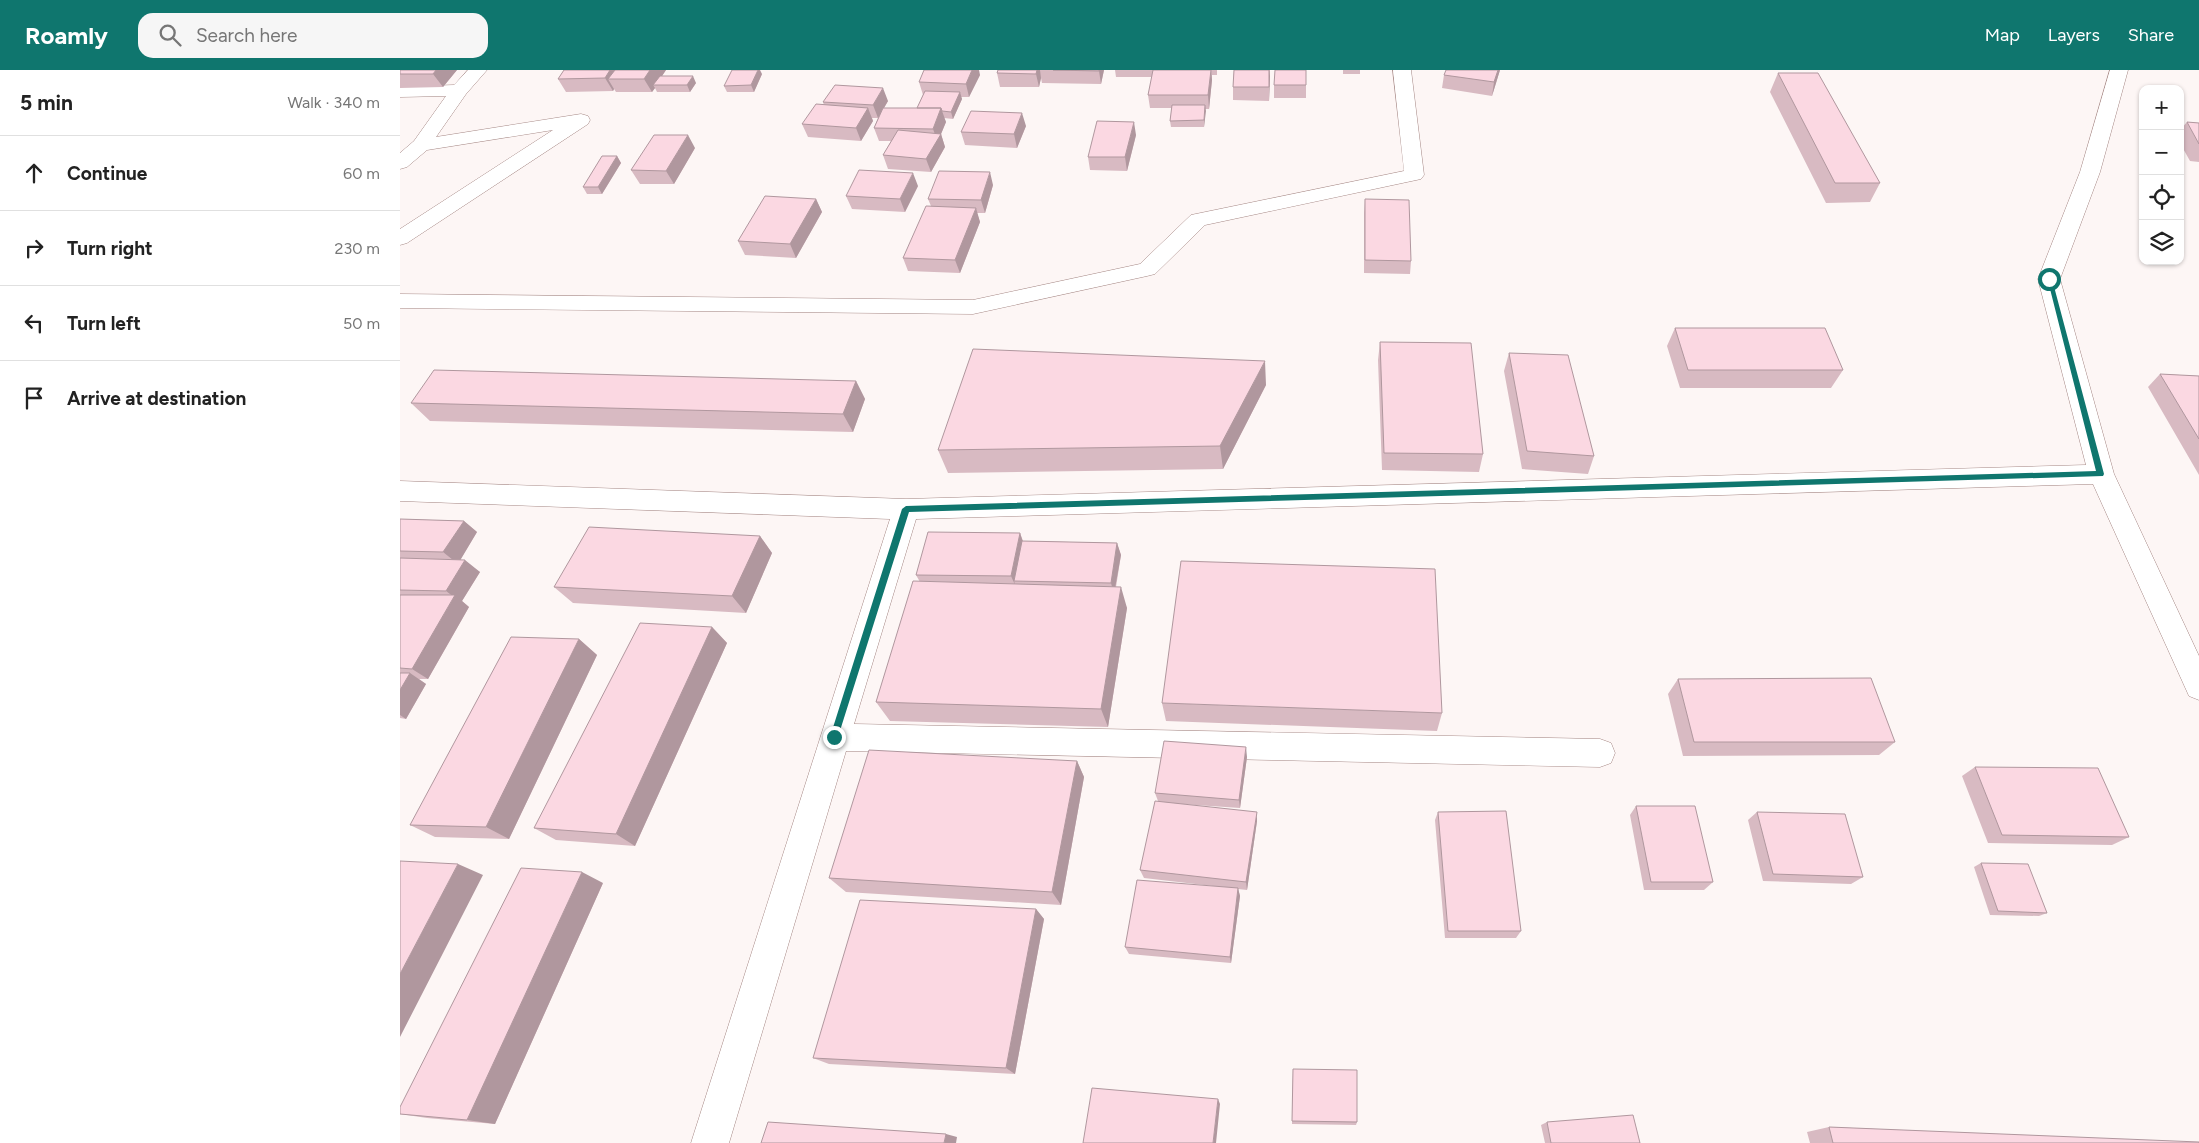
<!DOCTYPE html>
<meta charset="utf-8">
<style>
:root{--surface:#fff;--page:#f6f6f6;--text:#222;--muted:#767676;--line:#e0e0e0;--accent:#0f766e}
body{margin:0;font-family:Figtree,sans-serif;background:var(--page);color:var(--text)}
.controls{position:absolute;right:15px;top:15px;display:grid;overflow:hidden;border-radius:10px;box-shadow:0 1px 4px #0004}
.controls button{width:45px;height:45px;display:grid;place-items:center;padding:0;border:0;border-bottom:1px solid var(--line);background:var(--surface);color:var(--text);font:25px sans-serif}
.stop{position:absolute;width:15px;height:15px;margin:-11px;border:4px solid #0f766e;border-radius:50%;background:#fff}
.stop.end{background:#0f766e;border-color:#fff;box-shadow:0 1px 5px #0008}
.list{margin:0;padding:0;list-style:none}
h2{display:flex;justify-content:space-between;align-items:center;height:65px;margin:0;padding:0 20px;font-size:21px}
h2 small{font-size:16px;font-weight:400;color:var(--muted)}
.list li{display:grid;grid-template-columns:32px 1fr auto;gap:15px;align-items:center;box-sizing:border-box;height:75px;padding:0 20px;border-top:1px solid var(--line)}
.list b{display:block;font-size:19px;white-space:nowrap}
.list em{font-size:16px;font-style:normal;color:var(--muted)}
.icon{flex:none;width:28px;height:28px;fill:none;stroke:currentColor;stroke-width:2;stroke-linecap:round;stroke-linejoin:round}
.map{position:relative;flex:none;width:1799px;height:1073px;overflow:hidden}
header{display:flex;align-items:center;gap:30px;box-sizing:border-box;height:70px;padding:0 25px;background:var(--accent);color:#fff}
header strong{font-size:24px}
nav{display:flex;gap:28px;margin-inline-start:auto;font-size:18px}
.search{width:350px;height:45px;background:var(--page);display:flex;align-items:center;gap:12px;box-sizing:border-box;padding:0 18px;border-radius:15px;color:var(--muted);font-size:19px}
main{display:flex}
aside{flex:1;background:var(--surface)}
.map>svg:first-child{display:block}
</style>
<header>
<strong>Roamly</strong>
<div class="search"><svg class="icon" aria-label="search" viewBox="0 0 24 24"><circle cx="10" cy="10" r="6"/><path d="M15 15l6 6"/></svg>Search here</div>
<nav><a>Map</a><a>Layers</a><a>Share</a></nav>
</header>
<main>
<aside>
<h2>5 min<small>Walk · 340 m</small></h2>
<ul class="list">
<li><svg class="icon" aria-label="ahead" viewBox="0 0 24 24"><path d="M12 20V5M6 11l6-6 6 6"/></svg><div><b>Continue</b></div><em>60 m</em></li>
<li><svg class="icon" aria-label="right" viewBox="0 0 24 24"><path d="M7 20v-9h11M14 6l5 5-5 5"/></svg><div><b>Turn right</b></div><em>230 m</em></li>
<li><svg class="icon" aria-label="left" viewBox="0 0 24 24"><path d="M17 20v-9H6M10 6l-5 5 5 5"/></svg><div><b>Turn left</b></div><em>50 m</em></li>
<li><svg class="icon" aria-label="arrive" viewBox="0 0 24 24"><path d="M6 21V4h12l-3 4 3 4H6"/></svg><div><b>Arrive at destination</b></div></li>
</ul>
</aside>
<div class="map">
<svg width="1799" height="1073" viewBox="0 0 1799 1073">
<rect width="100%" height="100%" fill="#fdf6f5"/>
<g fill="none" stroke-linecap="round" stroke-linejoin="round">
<!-- minor casing -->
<g stroke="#a48683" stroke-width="1">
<path id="minor" d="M 68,0 L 87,0 L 66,24 L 36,67 L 181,44 L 188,46 L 190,50 L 188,54 L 7,173 L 0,175 L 0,159 L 153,60 L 27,80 L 7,97 L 0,99 L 0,83 L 14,71 L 46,26 L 0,27 L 0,17 L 54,15 Z
M 993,0 L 1011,0 L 1024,105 L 1021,109 L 805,155 L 755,204 L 747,206 L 573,244 L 0,238 L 0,224 L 573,230 L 740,194 L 791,145 L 1004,101 Z
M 1710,0 L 1728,0 L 1700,102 L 1660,209 L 1714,404 L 1799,586 L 1799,630 L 1789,626 L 1693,414 L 516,449 L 454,654 L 1200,669 L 1211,673 L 1215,683 L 1211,693 L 1200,697 L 446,681 L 329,1073 L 291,1073 L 490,449 L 0,431 L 0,411 L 506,429 L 1686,395 L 1638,209 L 1680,102 Z"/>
</g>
<!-- minor -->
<use href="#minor" fill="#fff" fill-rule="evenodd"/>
</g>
<!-- wall -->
<path fill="#d8bac2" d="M 0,0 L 57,0 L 43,17 L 0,18 Z
M 164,0 L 266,0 L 262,6 L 296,13 L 290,22 L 257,22 L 255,18 L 252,22 L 216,22 L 214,19 L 213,21 L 166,22 L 158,9 Z
M 598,0 L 704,0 L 701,14 L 642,13 L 641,8 L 639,17 L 600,17 L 597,3 Z
M 715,0 L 817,0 L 817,5 L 812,5 L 812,10 L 809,39 L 805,39 L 804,57 L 771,57 L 770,51 L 772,38 L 750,38 L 748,25 L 752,7 L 716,7 Z
M 834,0 L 870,0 L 869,31 L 833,30 L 833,17 Z
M 906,0 L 906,28 L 874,28 L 874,15 Z
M 943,0 L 960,0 L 960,4 L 943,4 Z
M 1100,0 L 1092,26 L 1042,18 L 1044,5 Z
M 1378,3 L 1480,113 L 1470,132 L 1426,133 L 1370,22 Z
M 362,4 L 354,22 L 327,22 L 324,16 Z
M 580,5 L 569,27 L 561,27 L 562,29 L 553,49 L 544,48 L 546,52 L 541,64 L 545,77 L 531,102 L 488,99 L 483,85 L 491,71 L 479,71 L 474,58 L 478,48 L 472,48 L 473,51 L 461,71 L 408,67 L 402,54 L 424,35 L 423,32 L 488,31 L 484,38 L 517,38 L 523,25 L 519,12 Z
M 1787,52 L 1799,53 L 1799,92 L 1790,91 L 1780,73 L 1780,60 Z
M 626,56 L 617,78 L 565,75 L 561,62 Z
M 736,65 L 727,101 L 690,100 L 688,87 Z
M 295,78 L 274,114 L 240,114 L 231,100 Z
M 217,86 L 221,93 L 202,124 L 187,124 L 183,117 Z
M 593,115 L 585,143 L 577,143 L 580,152 L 560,203 L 508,201 L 503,188 L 531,136 L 528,129 Z
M 518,116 L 505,142 L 452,139 L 446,126 Z
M 416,129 L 422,142 L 396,188 L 345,185 L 338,171 Z
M 965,129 L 1011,191 L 1010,204 L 964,203 L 964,143 Z
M 1275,258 L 1443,300 L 1431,318 L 1280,318 L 1267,276 Z
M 980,272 L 1083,384 L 1079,402 L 982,400 L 978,290 Z
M 1109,283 L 1194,386 L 1188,404 L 1122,399 L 1104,301 Z
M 1760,304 L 1799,306 L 1799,405 L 1748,317 Z
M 456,311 L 465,329 L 453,362 L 30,351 L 11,333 Z
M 866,315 L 823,399 L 548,403 L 538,380 Z
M 0,449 L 64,451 L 77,462 L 60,490 L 80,502 L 62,531 L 69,537 L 28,609 L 19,609 L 26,614 L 6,649 L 0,648 Z
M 620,463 L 623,471 L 717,473 L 721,485 L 716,517 L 727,538 L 708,657 L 490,651 L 476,632 L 520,512 L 516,505 Z
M 360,466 L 372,483 L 346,543 L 173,533 L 154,517 Z
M 312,557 L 327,573 L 235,776 L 156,770 L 134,758 Z
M 179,569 L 197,585 L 109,769 L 35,767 L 10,755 Z
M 1278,609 L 1495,672 L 1479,685 L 1283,686 L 1268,624 Z
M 762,633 L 1042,643 L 1037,661 L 766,651 Z
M 847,687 L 840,738 L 781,734 L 857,751 L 847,820 L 838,819 L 840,826 L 831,893 L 729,884 L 725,877 L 830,818 L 744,808 L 740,800 L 758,731 L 755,723 Z
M 677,691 L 684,707 L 661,835 L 446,822 L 429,808 Z
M 1575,697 L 1729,767 L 1712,775 L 1588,773 L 1562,706 Z
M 1236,736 L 1313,812 L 1304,820 L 1244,820 L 1230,745 Z
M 1038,742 L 1121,861 L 1116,868 L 1045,868 L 1035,750 Z
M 1357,742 L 1463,807 L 1451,814 L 1363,811 L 1348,750 Z
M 1581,793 L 1647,843 L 1639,846 L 1590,845 L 1574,797 Z
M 203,813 L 95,1054 L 27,1048 L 0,1044 Z
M 636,839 L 644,849 L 615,1004 L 429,994 L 413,988 Z
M 893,999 L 957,1052 L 956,1055 L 892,1054 Z
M 1147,1052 L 1240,1073 L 1145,1073 L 1141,1055 Z
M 1429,1057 L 1799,1073 L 1410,1073 L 1407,1062 Z"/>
<!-- shaded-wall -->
<path fill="#b0979e" d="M 36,0 L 57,0 L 43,17 L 33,4 Z
M 210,0 L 226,0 L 208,9 L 214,19 L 213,21 L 205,8 Z
M 250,0 L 266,0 L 256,15 L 253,15 L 255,18 L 252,22 L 244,9 Z
M 358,0 L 360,0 L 362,4 L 354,22 L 351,15 Z
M 572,0 L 579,0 L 580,5 L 569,27 L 566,14 Z
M 637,0 L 640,0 L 641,8 L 639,17 L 636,4 Z
M 699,0 L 704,0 L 701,14 L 699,1 Z
M 811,0 L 812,10 L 809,39 L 808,25 Z
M 869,0 L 870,6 L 869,31 Z
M 1098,0 L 1100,0 L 1092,26 L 1094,12 Z
M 293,6 L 296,13 L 290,22 L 287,15 Z
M 483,18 L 488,31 L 478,48 L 473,35 Z
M 560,22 L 562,29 L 553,49 L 551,42 Z
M 805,35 L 806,41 L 804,57 L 804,50 Z
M 468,38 L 473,51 L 461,71 L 456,58 Z
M 541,38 L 546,52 L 541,64 L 545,77 L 531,102 L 526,89 L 537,70 L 533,59 Z
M 622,43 L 626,56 L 617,78 L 614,64 Z
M 734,52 L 736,65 L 727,101 L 725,87 Z
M 288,65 L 295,78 L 274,114 L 266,101 Z
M 217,86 L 221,93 L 202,124 L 198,117 Z
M 590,102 L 593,115 L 585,143 L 581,130 Z
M 513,103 L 518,116 L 505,142 L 500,129 Z
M 416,129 L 422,142 L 396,188 L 390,174 Z
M 576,138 L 580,152 L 560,203 L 555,190 Z
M 865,291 L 866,315 L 823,399 L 820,376 Z
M 456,311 L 465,329 L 453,362 L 443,344 Z
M 64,451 L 77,462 L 58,494 L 43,482 Z
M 620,463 L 624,475 L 614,511 L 616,517 L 611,506 Z
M 360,466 L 372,483 L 346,543 L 332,526 Z
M 717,473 L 721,485 L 714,524 L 711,513 Z
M 65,490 L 80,502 L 62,531 L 69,537 L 28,609 L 12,599 L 54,527 L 46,521 Z
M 721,517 L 727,538 L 708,657 L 701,639 Z
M 312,557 L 327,573 L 235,776 L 216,764 Z
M 179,569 L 197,585 L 109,769 L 86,757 Z
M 10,603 L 26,614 L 6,649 L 0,645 L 0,620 Z
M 846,677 L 847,687 L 840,738 L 839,730 Z
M 677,691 L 684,707 L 661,835 L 652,822 Z
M 857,742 L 857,751 L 847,820 L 846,812 Z
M 58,794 L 83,805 L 0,967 L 0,904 Z
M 182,802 L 203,813 L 95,1054 L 67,1050 Z
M 838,818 L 840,826 L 831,893 L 830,887 Z
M 636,839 L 644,849 L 615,1004 L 606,998 Z
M 818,1029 L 820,1034 L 816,1073 L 813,1073 Z
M 546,1064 L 557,1067 L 556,1073 L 544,1073 Z"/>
<!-- building -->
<path fill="#fbd8e2" stroke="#b0979e" d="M 0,0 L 36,0 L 33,4 L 0,4 Z
M 164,0 L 210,0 L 205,8 L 158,9 Z
M 215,0 L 250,0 L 244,9 L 208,9 Z
M 332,0 L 358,0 L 351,15 L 324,16 Z
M 524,0 L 572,0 L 566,14 L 519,12 Z
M 598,0 L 637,0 L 636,4 L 597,3 Z
M 653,0 L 699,0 L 699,1 Z
M 753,0 L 811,0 L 808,25 L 748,25 Z
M 834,0 L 869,0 L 869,17 L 833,17 Z
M 875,0 L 906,0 L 906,15 L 874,15 Z
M 1046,0 L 1098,0 L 1094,12 L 1044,5 Z
M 1378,3 L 1418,3 L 1480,113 L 1435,113 Z
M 260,6 L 293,6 L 287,15 L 253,15 Z
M 435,15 L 483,18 L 473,35 L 423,32 Z
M 525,21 L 560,22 L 551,42 L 542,41 L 541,38 L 517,38 Z
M 416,34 L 468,38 L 456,58 L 402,54 Z
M 772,35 L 805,35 L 804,50 L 770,51 Z
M 483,38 L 541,38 L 533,59 L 474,58 Z
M 571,41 L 622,43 L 614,64 L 561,62 Z
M 697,51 L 734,52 L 725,87 L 688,87 Z
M 1787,52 L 1799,53 L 1799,74 Z
M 498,60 L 541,64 L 526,89 L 483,85 Z
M 254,65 L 288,65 L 266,101 L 231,100 Z
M 202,86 L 217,86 L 198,117 L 183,117 Z
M 459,100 L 513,103 L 500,129 L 446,126 Z
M 539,101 L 590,102 L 581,130 L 528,129 Z
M 365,126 L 416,129 L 390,174 L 338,171 Z
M 965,129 L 1009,130 L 1011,191 L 965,190 Z
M 526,136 L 576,138 L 555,190 L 503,188 Z
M 1275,258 L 1425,258 L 1443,300 L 1288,300 Z
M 980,272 L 1071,273 L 1083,384 L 984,383 Z
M 573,279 L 865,291 L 820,376 L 538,380 Z
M 1109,283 L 1168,285 L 1194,386 L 1127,381 Z
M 34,300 L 456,311 L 443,344 L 11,333 Z
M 1760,304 L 1799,306 L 1799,369 Z
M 0,449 L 64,451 L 43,482 L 0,481 Z
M 189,457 L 360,466 L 332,526 L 154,517 Z
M 528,462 L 620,463 L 611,506 L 516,505 Z
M 622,471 L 717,473 L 711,513 L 614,511 Z
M 0,488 L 65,490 L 46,521 L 0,520 Z
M 781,491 L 1035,499 L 1042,643 L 762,633 Z
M 513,511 L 721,517 L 701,639 L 476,632 Z
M 0,525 L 55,525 L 12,599 L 0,598 Z
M 240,553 L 312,557 L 216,764 L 134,758 Z
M 111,567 L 179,569 L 86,757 L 10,755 Z
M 0,603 L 10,603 L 0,620 Z
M 1471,608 L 1495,672 L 1294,672 L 1278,609 Z
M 764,671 L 846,677 L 839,730 L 755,723 Z
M 469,680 L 677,691 L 652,822 L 429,808 Z
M 1575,697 L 1698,698 L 1729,767 L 1602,765 Z
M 755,731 L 857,742 L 846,812 L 740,800 Z
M 1236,736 L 1295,736 L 1313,812 L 1251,812 Z
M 1106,741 L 1121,861 L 1048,861 L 1038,742 Z
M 1357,742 L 1445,744 L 1463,807 L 1373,804 Z
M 0,791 L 58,794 L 0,904 Z
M 1581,793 L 1628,794 L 1647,843 L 1598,841 Z
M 121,798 L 182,802 L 67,1050 L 0,1044 L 0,1037 Z
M 737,810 L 838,818 L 830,887 L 725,877 Z
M 460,830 L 636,839 L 606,998 L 413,988 Z
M 893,999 L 957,1000 L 957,1052 L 892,1051 Z
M 692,1018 L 818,1029 L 813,1073 L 683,1073 Z
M 1233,1045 L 1240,1073 L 1151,1073 L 1147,1052 Z
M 368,1052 L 546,1064 L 544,1073 L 361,1073 Z
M 1429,1057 L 1799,1072 L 1799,1073 L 1433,1073 Z"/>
<!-- route -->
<path fill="#0f766e" d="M 1647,207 L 1652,209 L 1704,404 L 1703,406 L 509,442 L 438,667 L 434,671 L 430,667 L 502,439 L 506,436 L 1696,401 Z"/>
</svg>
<div class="controls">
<button>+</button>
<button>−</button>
<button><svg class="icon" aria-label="locate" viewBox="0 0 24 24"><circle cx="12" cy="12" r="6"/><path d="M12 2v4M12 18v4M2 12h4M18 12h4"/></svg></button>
<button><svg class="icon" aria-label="layers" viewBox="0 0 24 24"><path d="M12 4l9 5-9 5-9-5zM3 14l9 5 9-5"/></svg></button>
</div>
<div class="stop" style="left:1649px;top:209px"></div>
<div class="stop end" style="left:434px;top:667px"></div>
</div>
</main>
